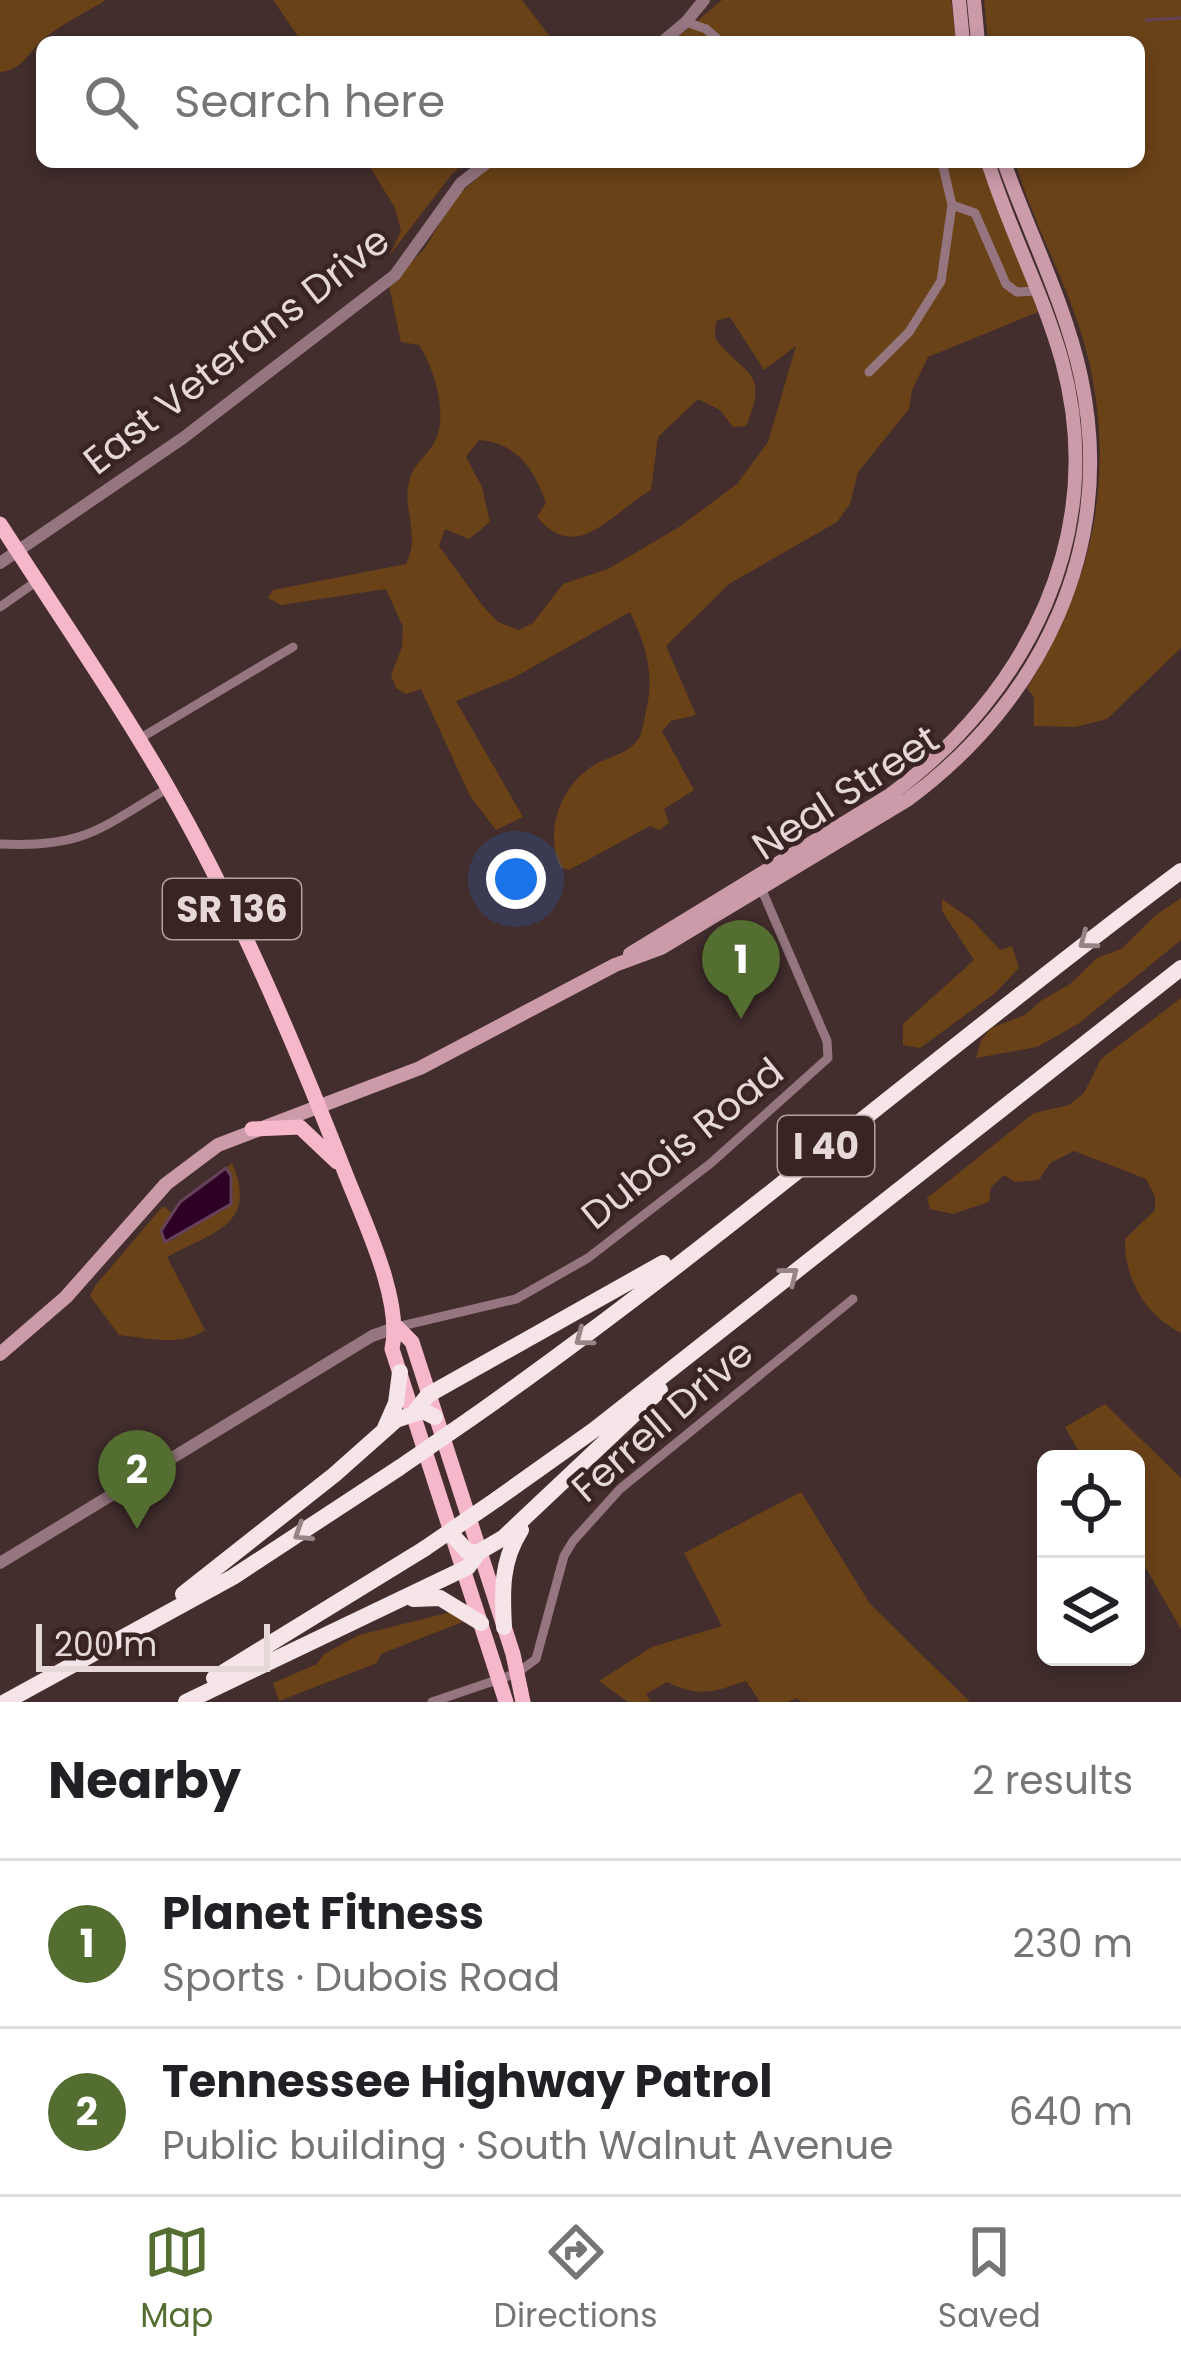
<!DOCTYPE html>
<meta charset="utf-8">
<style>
:root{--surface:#fff;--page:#f2f2f2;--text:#202124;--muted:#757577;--line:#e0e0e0;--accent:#536e30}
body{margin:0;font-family:Poppins,sans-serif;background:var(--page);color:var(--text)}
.controls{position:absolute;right:36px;bottom:36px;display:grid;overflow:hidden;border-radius:18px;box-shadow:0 6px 18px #0003}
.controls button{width:108px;height:108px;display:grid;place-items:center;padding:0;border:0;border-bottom:3px solid var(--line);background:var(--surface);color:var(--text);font:60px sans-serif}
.scale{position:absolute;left:36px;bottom:30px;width:234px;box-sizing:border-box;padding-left:12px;border:6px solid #e7d8d8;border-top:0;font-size:33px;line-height:42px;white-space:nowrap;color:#e7d8d8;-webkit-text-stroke:9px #392323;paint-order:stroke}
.you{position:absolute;left:516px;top:879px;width:42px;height:42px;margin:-30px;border:9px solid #fff;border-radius:50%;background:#1a73e8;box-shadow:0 0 0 18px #1a73e833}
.badge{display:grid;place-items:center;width:78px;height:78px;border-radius:50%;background:var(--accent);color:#fff;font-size:39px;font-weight:700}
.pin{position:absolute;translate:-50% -99px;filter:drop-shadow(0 3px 6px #0008)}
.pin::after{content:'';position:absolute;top:63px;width:42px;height:36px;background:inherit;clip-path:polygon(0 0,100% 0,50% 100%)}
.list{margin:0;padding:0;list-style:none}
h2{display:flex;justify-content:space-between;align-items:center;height:156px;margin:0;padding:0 48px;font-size:51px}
h2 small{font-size:39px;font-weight:400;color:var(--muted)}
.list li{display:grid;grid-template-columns:78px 1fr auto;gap:36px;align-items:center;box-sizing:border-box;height:168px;padding:0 48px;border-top:3px solid var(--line)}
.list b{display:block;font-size:45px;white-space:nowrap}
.list p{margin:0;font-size:39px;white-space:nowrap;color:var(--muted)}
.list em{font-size:39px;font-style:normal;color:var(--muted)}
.icon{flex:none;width:66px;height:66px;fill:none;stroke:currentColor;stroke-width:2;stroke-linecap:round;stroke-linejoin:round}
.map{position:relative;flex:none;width:1181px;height:1702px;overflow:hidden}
.search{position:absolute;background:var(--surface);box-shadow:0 6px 18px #0003;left:36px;right:36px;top:36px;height:132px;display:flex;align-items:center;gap:30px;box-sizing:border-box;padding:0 42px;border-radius:18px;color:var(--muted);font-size:45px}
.sheet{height:492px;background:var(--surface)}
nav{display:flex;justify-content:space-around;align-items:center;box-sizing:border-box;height:168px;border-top:3px solid var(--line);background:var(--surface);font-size:33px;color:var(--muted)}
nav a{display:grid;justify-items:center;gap:6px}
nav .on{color:var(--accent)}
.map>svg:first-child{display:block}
</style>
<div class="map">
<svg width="1181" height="1702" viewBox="0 0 1181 1702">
<rect width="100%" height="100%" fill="#432d2d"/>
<!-- green -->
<path fill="#6a4218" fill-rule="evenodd" d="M 0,0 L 106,0 C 86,12 64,23 46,37 C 29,50 24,70 0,72 Z
M 273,0 L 522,0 L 554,42 L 302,42 Z
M 722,0 L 951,0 L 957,42 L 672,42 Z
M 984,0 L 1181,0 L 1181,648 L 1107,719 L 1075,727 L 1034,726 L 1034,697 L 1027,688 C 1091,586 1116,481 1089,361 C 1073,293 1035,229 1015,162 L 1139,162 L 1139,42 L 988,42 Z
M 367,162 L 466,162 L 452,174 L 389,256 L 401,231 L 395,208 Z
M 495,162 L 983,162 L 1038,312 L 928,357 L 912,390 L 909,409 L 858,472 L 850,504 L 837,522 L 729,584 L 666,646 L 696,715 L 671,721 L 662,731 L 694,790 L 664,809 L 669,823 L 659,830 L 650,826 L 569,870 L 560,867 C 545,832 559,789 591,767 C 606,757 628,755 639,738 C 643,731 644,719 646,711 C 655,673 646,646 630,612 L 515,677 L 456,701 L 523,817 L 496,830 L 470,796 L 421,689 L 406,694 L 396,688 L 391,675 L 402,647 L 403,627 L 386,589 L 281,605 L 268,598 L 273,590 L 406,564 C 421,533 402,511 409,482 C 413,464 426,457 434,443 C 449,418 435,369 419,345 L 401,342 L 389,286 L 425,248 L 454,199 ZM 730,317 L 764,370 L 796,346 L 768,442 L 737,484 L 679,527 L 608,569 L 563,584 L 533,623 L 519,630 L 498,622 L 482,605 L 439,546 L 445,529 L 469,539 L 490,522 L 482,487 L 466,457 L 479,440 C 516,442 535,470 546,503 L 537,517 C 577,565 610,514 651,490 L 658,437 L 698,399 L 720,410 L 733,427 L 746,426 C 770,369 745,378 715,338 L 716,321 Z
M 1181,898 L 1181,940 L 1078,1024 L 1037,1047 L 976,1058 L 981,1040 L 991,1028 L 1025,1015 L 1042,1000 L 1070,984 L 1097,958 L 1121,949 L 1156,915 Z
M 942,899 L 972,920 L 1000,950 L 1012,946 L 1019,968 L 994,994 L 920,1048 L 903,1045 L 903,1024 L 974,960 L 942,911 Z
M 1181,998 L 1181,1333 C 1145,1315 1124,1278 1125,1239 L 1155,1210 L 1155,1197 L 1146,1179 L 1074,1151 L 1050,1163 L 1039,1180 L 1015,1182 L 1004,1175 L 991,1187 L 989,1202 L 953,1214 L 930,1209 L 927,1198 L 1034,1113 L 1069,1105 L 1084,1093 L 1101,1059 Z
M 232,1163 C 259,1225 212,1232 167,1257 L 205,1330 C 181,1347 148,1338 119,1335 L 90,1296 L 95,1286 L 163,1206 L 175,1215 L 166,1222 L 172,1241 L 233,1193 L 226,1168 Z
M 1105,1404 L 1181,1478 L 1181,1629 L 1136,1551 L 1136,1459 L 1083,1459 L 1065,1427 Z
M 801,1492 L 870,1604 L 970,1702 L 802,1702 L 796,1698 L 788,1702 L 760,1702 L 746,1681 C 712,1692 701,1698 667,1682 L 646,1694 L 651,1702 L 628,1702 L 599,1681 L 652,1647 L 722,1626 L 684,1553 Z
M 455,1611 L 470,1619 L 381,1654 L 377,1663 L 279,1701 L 273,1683 L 317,1664 L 324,1654 L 359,1635 Z"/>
<!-- water -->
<path fill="#2e0026" stroke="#66415b" stroke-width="3" d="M 226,1168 L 231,1176 L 231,1204 L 165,1242 L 161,1231 L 180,1202 Z"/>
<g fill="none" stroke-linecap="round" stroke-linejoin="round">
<!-- stream -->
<path stroke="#66415b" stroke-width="3" d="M 1146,20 L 1181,18"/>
<!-- minor -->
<path stroke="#957680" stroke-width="9" d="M 686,22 L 706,29 L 721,42
M 942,162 L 952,205 L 975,213 L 1006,284 L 1017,292 L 1037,291
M 869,372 L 909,332 L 941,281 L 952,205
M 0,607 L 37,581
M 139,739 L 293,647
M 0,844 C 83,848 100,829 168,788
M 397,1327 L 516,1299 L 588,1258 L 711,1163 L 828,1058 L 827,1041 L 761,888
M 432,1702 L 517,1673 L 536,1659 L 564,1556 L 573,1541 L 620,1489 L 853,1299"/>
<!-- tertiary -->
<path stroke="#957680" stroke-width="12" d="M 662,42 L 686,22 L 704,0
M 0,563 L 183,438 L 395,275 L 461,183 L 488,162
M 0,1563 L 372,1336 L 397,1327"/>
<!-- secondary -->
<path stroke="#cc9baa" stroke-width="14" d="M 959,0 L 963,42
M 974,0 L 978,42
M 630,954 L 890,795 C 1028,693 1109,534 1062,361 C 1043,293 1009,230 988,162
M 0,1354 L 66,1297 L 166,1184 L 218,1145 L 420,1068 L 615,965 L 661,948 L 907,800 C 1042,701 1117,547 1081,377 C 1065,303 1029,233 1004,162"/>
<!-- primary -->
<path stroke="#f6b7cb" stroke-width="15" d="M 0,524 C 56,611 115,696 167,786 C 238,910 294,1042 346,1175 C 364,1221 403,1301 392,1349 L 506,1702
M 252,1129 L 300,1127 L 337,1162
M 397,1327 L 412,1342 L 513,1654 L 523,1702"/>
<!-- motorway -->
<path stroke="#f5e5e9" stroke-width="16" d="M 414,1413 L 428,1395 L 663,1263
M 470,1419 C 715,1247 941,1050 1181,871
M 385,1428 L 396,1403 L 400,1372
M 497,1499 L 594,1430 L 1181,968
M 454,1537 L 468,1552 L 479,1552
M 183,1594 L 334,1475 L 396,1420 L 423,1411 L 435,1417
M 413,1599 L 440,1598 L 481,1623
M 504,1627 C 502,1591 501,1561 521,1530
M 214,1678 L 424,1549
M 5,1702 L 233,1577 L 399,1468
M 186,1702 L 468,1567 L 479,1552 L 503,1538 L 660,1390"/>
<!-- motorway-bridge -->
<path stroke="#f5e5e9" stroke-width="16" d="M 399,1468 L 470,1419
M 424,1549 L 497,1499"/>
</g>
<!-- one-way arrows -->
<defs><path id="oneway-chevron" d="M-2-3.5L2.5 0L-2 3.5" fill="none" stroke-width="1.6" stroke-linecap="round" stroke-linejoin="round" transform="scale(3)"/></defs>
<g stroke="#978486">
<use href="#oneway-chevron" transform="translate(1087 941) rotate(143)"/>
<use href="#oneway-chevron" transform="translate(790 1275) rotate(-39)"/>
<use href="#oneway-chevron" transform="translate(583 1338) rotate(143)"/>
<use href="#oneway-chevron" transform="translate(302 1533) rotate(147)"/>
</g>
<g text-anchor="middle" stroke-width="9" stroke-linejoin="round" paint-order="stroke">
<!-- shield labels -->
<g fill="#392323" stroke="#b3a2a2" stroke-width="3">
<rect x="163" y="879" width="138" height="60" rx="9"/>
<rect x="778" y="1116" width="96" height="60" rx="9"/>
</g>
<g font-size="36" font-weight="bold" fill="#e7d8d8">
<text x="232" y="922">SR 136</text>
<text x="826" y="1159">I 40</text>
</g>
<!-- street labels -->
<g font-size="39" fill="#e7d8d8" stroke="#392323">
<text transform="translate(236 350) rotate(-38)" y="14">East Veterans Drive</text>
<text transform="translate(845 792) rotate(-33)" y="14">Neal Street</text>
<text transform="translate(682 1143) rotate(-39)" y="14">Dubois Road</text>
<text transform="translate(662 1420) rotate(-41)" y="14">Ferrell Drive</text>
</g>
</g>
</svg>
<div class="controls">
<button><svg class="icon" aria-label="locate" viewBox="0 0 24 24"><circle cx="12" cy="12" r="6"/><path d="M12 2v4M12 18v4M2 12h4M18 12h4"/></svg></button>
<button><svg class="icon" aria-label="layers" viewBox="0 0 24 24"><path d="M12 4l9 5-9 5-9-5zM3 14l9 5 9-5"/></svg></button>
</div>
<div class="scale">200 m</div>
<div class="you"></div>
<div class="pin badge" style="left:741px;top:1019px">1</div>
<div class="pin badge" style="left:137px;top:1529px">2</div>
<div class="search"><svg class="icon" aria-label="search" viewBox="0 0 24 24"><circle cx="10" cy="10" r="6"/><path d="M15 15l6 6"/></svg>Search here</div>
</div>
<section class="sheet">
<h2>Nearby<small>2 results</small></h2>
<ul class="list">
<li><span class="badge">1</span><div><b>Planet Fitness</b><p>Sports · Dubois Road</p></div><em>230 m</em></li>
<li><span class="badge">2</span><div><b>Tennessee Highway Patrol</b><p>Public building · South Walnut Avenue</p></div><em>640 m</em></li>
</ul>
</section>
<nav>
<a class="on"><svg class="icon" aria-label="map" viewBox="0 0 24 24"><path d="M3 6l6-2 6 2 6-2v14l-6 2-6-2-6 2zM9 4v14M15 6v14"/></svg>Map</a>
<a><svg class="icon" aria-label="directions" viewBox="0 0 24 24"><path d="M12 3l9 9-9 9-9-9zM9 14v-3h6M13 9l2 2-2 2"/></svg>Directions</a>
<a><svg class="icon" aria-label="saved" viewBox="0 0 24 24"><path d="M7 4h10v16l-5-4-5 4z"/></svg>Saved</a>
</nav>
